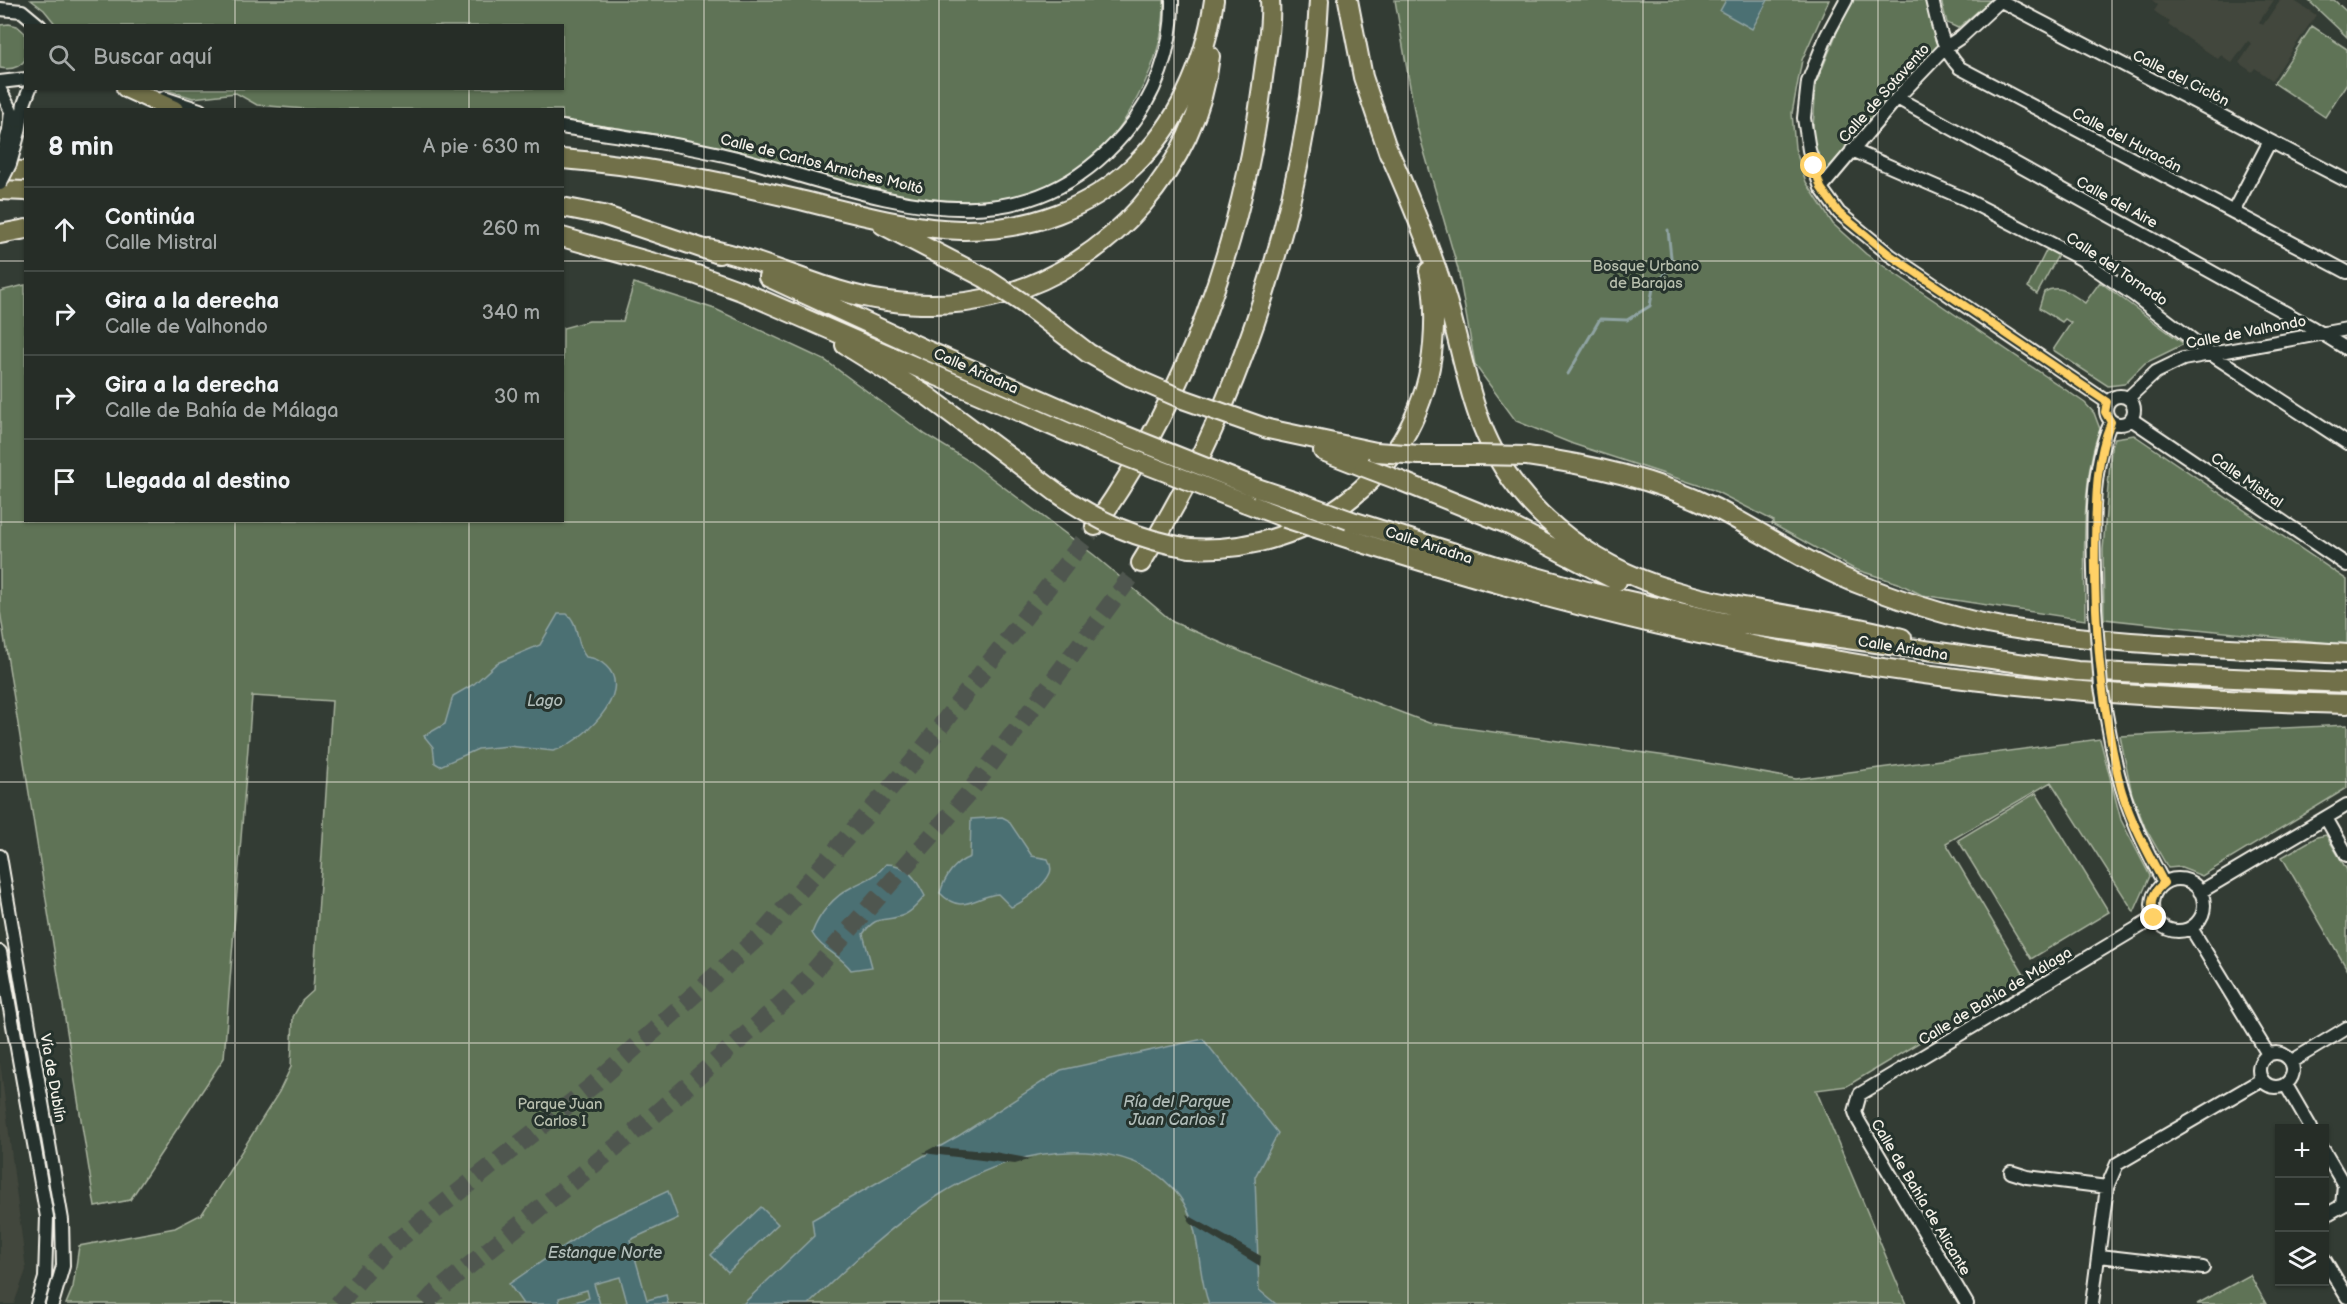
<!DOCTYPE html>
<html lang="es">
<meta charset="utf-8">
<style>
:root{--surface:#262d27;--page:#2e352f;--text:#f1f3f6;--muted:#a4a8a7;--line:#424944}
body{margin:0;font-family:"Balsamiq Sans",sans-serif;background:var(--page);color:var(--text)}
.controls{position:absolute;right:18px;bottom:18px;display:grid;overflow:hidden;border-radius:0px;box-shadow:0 2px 4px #0004}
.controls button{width:54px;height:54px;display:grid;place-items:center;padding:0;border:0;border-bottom:2px solid var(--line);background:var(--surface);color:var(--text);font:30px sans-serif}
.stop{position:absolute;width:18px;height:18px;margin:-14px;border:4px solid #ffd166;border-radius:50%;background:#fff}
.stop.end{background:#ffd166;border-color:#fff;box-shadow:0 2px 6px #0008}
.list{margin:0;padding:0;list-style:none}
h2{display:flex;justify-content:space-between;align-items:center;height:78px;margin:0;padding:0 24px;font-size:26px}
h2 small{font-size:20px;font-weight:400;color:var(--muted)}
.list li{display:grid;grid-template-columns:39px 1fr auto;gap:18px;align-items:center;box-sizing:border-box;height:84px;padding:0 24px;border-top:2px solid var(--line)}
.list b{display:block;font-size:22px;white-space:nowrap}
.list p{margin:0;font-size:20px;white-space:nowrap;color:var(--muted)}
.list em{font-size:20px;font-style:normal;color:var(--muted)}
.icon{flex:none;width:33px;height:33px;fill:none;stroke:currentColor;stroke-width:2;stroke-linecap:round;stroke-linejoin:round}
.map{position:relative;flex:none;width:2347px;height:1304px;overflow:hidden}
.search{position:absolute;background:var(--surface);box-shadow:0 2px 4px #0004;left:24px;top:24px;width:540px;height:66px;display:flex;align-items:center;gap:15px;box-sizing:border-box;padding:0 21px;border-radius:0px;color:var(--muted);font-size:22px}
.panel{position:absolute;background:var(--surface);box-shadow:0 2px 4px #0004;left:24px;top:108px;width:540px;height:414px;border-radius:0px}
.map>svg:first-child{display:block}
</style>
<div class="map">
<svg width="2347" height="1304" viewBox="0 0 2347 1304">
<rect width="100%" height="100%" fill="#333c34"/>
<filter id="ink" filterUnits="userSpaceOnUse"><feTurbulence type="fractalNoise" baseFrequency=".0167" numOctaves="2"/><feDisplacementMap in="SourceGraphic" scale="12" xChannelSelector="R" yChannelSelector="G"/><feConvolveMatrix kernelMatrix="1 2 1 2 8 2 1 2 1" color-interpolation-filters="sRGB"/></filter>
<g filter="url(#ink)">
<!-- built -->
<path fill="#42463c" d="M 2152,0 L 2274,0 L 2259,22 L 2263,25 L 2280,0 L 2293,0 L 2316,15 L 2272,80 L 2255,68 L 2252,72 L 2239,63 L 2252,44 L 2248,41 L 2232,63 L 2221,55 L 2218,59 L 2168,25 L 2170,22 L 2154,11 L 2158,5 Z
M 0,1061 L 26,1270 L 14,1304 L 0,1304 Z"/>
<!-- green -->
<path fill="#5e7356" stroke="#a9b29f" stroke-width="1.5" d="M 31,0 L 1164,0 C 1165,41 1150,76 1130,111 C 1040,264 856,183 724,149 C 672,136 616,126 563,122 L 562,110 L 305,109 L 257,105 L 236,93 L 193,98 L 164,89 L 562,88 L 562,26 L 57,26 L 44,10 Z
M 1395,0 L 1829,0 L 1802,60 L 1792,113 L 1795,148 L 1806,182 L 1833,224 L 1866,254 L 2085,403 L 2094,413 L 2100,429 C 2080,479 2085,565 2085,620 L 1922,595 L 1898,583 L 1854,569 L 1772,524 L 1774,521 L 1713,490 L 1573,444 L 1516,421 L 1475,365 L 1458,269 L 1417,127 Z
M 1850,0 L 1933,0 L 1946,47 L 1829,178 L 1812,142 L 1816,84 Z
M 1941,0 L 1991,0 L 1958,28 L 1947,23 Z
M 2308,0 L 2334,0 L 2347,12 L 2347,37 Z
M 9,24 L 17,26 L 25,33 L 25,60 C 19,68 10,70 0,68 L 0,25 Z
M 2312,26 L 2347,49 L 2347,83 L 2325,117 L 2274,83 Z
M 2047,249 L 2058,255 L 2037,294 L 2028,287 Z
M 2100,282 L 2184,344 L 2145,363 L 2124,384 L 2108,386 L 2053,350 L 2071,323 L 2065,319 L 2062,322 L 2039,308 L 2044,292 C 2060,283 2071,294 2085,303 Z
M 634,283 L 715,309 L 826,361 L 926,435 L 969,461 L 1094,555 L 1173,622 L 1242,652 L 1429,723 L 1674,757 L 1796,779 L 2100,739 L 2121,820 L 2150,876 L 2134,912 L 2051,782 L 1946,843 L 2026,978 L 1847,1086 L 1816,1090 L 1906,1304 L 66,1304 L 73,1287 L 79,1246 L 175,1228 L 202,1214 L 279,1092 L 291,1067 L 293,1017 L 302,1001 L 313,991 L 332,701 L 252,696 L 224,1058 L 130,1200 L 95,1207 L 0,611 L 0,291 L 25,285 L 26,520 L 562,520 L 563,328 L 589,321 L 623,321 Z
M 2134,435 L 2347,580 L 2347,645 L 2104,619 L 2103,550 L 2111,449 L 2115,438 Z
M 2347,725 L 2347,788 L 2202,876 L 2179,867 L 2168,868 L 2145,827 L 2132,794 L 2120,736 Z
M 2036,793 L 2109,912 L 2031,959 L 1958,840 Z
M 2326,835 L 2347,870 L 2347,969 L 2282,857 L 2317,837 Z
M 2250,1275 L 2266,1304 L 2197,1304 Z"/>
<!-- water -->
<path fill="#4c6f73" stroke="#8fa3a2" stroke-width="1.5" d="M 1726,0 L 1768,0 L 1752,29 L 1720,11 Z
M 558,614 L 567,614 C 580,624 575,644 586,657 C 595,658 599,660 606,666 C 636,693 579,745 553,751 L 509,746 L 478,749 L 440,766 L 435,763 L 433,747 L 424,736 L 445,724 L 453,696 L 474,684 L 497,663 L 540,645 Z
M 1002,817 L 1008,820 L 1032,856 L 1048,859 C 1050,863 1052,868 1050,873 C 1045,885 1023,903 1011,907 L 998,894 C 975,896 962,916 940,893 C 945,876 954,863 970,857 L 971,819 Z
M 886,864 C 907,864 916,879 925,896 C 919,903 913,911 904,915 C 885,923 877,913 863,934 L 872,967 L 851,970 C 840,954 821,950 812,933 C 819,914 834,896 852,887 C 868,878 874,879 886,864 Z
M 1203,1039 L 1278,1133 L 1255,1177 L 1259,1290 L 1276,1304 L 1209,1304 C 1195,1268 1203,1227 1179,1196 C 1159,1169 1130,1157 1097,1153 C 980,1140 887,1229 809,1304 L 743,1304 L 814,1236 L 812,1220 L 960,1135 L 1061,1070 Z
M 668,1191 L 678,1218 L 630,1240 L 647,1300 L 666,1295 L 668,1304 L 623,1304 L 627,1302 L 620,1277 L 594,1284 L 600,1304 L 567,1304 L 589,1298 L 587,1290 L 559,1298 L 560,1304 L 523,1304 L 509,1284 L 595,1225 Z
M 761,1207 L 778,1224 L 728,1272 L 711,1255 Z"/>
<!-- pier -->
<path fill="#333c34" d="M 934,1147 L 989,1151 L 1032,1159 L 1015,1164 L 923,1153 Z
M 1186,1214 L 1261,1256 L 1260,1266 L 1191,1224 Z"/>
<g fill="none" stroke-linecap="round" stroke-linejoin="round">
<!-- stream -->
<path stroke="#8fa3a2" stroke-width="3" d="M 1568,374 L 1600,319 L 1627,320 L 1650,306 L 1653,288 L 1672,266 L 1668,230"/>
<!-- highway-tunnel -->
<path stroke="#50574f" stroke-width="18" stroke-dasharray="18 9" stroke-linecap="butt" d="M 338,1304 L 383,1252 L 592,1086 L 763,933 L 912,763 L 1095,526
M 425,1304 L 433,1295 L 644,1124 L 798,989 L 968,794 L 1141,563"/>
<!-- minor casing -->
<g stroke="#f4f1e8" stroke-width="16">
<path id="minor" d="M 1846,0 L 1827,35 L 1808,82 L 1804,118 L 1809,150 L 1821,188 L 1839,213 L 1890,255 L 2107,402
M 1932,0 C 1938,24 1942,50 1960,68 L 2347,272
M 2001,1 L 2347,181
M 0,9 L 22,11 L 40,26
M 0,82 L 26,79
M 0,90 L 11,111 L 9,130
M 164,98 L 200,110
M 1897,98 L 2313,328 L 2347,349
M 562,127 C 621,136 679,144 737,158 C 873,193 1014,262 1124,134 C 1156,97 1173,48 1172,0
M 19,132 L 24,104 L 30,88
M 1852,150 L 1965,199 L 2081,259 L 2134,295 L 2211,354 L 2347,443
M 1821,188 L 1897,98 L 1946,47 L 1961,37 L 2001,0
M 2233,212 L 2270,141
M2106 410a14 14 0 1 1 28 0a14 14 0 1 1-28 0Z
M 2128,398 L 2156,372 L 2183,359 L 2347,329
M 2131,419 L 2347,565
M 2095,608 C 2094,549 2087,477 2111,422
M 2113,752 C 2124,804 2139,837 2164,883
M 2326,818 L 2347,855
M 0,856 L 62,1220 L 63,1266 L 52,1304
M2152 905a26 26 0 1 1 52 0a26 26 0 1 1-52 0Z
M 2200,892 L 2347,805
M 2191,928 L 2268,1054
M 0,952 L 47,1217 L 45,1278 L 37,1304
M2259 1070a17 17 0 1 1 34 0a17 17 0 1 1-34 0Z
M 2292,1061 L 2347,1028
M 2286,1085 L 2311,1128
M 2324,1151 L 2344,1185 L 2342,1205
M 2011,1172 L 2027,1177 L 2107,1187
M 2324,1216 L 2347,1203
M 2100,1256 L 2203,1268
M 2324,1259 L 2347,1297
M 1967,1304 L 1858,1120 L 1855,1112 L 1860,1094 L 2154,918
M 2092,1304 L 2107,1187 L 2117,1164 L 2261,1080"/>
</g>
<!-- highway casing -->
<g stroke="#f4f1e8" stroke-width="22">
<path id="highway" d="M 1348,0 L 1363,77 L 1389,154
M 126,88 L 174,110
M 1386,145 C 1407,192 1427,239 1443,288 C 1458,332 1464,379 1481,423 C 1513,507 1588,565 1672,590 C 1747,613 1827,617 1902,638
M 562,159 C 641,165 719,181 796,199 C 846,211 909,229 961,230 C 1102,232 1195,135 1214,0
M 0,170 L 26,171
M 0,190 L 26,191
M 562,207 L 603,215 L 719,254
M 883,225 L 985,278
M 0,234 L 26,229
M 562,237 L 697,275 L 741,291 L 1094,444
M 709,249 C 770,261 825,293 887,301 C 924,306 965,305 1000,295 C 1108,267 1198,166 1210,56
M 768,277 L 924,349 L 1104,427
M 1023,303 L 1088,353 L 1129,376
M 845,345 L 929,397 L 1056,492
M 1268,429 L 1376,452
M 1323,451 L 1364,467
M 1420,455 L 1476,455
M 1527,456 C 1592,465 1655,479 1715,508 C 1764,533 1812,567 1864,586 C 1908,603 1956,619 2003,627 C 2116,646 2233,647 2347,654
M 1401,481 L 1507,524 L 1617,581
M 1257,488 L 1308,505
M 1246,503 L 1285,518
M 1349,520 L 1500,567 L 1594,593 L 1724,622 L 2077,671 L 2347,683
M 1095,526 C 1186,397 1242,242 1262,86 C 1265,58 1272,28 1270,0
M 1328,532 C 1537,600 1753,655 1972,680 C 2097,695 2222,701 2347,704
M 1190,548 C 1312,555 1423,470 1433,344 C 1435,320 1435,295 1429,271
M 1141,563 C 1242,405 1311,187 1319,0"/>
</g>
<!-- minor -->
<use href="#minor" stroke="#26332d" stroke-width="12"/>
<!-- highway -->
<use href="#highway" stroke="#71704a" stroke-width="18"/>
<!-- minor-bridge casing -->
<g stroke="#f4f1e8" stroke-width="16" stroke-linecap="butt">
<path id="minor-bridge" d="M 0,164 L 9,130
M 0,184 L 10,164 L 19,132
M 2095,608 L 2101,687 L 2113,752"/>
</g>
<!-- highway-bridge casing -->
<g stroke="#f4f1e8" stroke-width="22" stroke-linecap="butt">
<path id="highway-bridge" d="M 985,278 L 1023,303
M 1129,376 L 1180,398 L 1268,429
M 1104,427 L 1257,488
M 1094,444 L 1246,503
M 1376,452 L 1420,455
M 1476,455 L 1527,456
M 1364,467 L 1401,481
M 1056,492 C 1098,522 1139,540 1190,548
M 1308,505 L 1349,520
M 1285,518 L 1328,532"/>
</g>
<!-- minor-bridge -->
<use href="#minor-bridge" stroke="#26332d" stroke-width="12"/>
<!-- highway-bridge -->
<use href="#highway-bridge" stroke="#71704a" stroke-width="18"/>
</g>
</g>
<g fill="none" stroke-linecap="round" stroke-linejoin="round" filter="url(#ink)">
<!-- route -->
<path stroke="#ffd166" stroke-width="8" d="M 1814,166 L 1821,188 L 1839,213 L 1890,255 L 2107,402 L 2105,412 L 2111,422 C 2095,460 2096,502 2095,543 C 2094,614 2099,682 2113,752 C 2116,765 2118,779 2122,792 C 2132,824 2148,853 2164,883 C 2152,892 2149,903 2154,918"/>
</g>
<!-- grid -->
<path fill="none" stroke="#f4f1e8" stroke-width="1.5" stroke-opacity="0.55" d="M 235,0 L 235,26M 469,0 L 469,26M 704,0 L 704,1304M 939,0 L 939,1304M 1174,0 L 1174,1304M 1408,0 L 1408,1304M 1643,0 L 1643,1304M 1878,0 L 1878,1304M 2112,0 L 2112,1304M 235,88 L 235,110M 469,88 L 469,110M 0,261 L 26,261M 562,261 L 2347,261M 235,520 L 235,1304M 469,520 L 469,1304M 0,522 L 2347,522M 0,782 L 2347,782M 0,1043 L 2347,1043"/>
<g text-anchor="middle" stroke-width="6" stroke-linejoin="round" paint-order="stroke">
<!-- street labels -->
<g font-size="15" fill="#f4f1e8" stroke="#26332d">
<text transform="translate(2181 78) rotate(27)" y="5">Calle del Ciclón</text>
<text transform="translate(1884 93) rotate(-48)" y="5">Calle de Sotavento</text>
<text transform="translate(2127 140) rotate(28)" y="5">Calle del Huracán</text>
<text transform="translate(822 164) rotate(14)" y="5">Calle de Carlos Arniches Moltó</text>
<text transform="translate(2117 202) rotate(29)" y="5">Calle del Aire</text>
<text transform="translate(2117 269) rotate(34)" y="5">Calle del Tornado</text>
<text transform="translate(2246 332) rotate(-11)" y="5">Calle de Valhondo</text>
<text transform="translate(976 371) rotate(24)" y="5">Calle Ariadna</text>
<text transform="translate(2247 480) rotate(35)" y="5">Calle Mistral</text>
<text transform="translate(1429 545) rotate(18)" y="5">Calle Ariadna</text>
<text transform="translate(1903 648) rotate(9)" y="5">Calle Ariadna</text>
<text transform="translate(1995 996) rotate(-31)" y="5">Calle de Bahía de Málaga</text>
<text transform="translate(53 1078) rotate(80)" y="5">Vía de Dublín</text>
<text transform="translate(1921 1197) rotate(59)" y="5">Calle de Bahía de Alicante</text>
</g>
<!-- park labels -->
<g font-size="15" fill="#b8bfae" stroke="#26332d">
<text x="1646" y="271">Bosque Urbano<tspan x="1646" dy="17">de Barajas</tspan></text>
<text x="560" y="1109">Parque Juan<tspan x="560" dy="17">Carlos I</tspan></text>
</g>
<!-- water labels -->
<g font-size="16" font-style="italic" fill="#b1bdb9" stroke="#26332d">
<text x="545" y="706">Lago</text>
<text x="1177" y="1107">Ría del Parque<tspan x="1177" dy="18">Juan Carlos I</tspan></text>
<text x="605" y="1258">Estanque Norte</text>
</g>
</g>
</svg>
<div class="controls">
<button>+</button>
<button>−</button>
<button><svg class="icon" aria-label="layers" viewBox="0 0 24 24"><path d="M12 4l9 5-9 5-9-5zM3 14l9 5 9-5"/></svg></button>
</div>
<div class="stop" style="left:1814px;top:166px"></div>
<div class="stop end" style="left:2154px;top:918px"></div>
<div class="search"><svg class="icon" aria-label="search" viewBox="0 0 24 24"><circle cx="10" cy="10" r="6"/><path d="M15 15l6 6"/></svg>Buscar aquí</div>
<section class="panel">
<h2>8 min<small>A pie · 630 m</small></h2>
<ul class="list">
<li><svg class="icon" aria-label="ahead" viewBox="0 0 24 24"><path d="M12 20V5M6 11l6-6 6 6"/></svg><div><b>Continúa</b><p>Calle Mistral</p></div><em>260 m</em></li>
<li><svg class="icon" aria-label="right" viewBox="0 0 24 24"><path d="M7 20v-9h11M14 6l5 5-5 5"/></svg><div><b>Gira a la derecha</b><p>Calle de Valhondo</p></div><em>340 m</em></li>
<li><svg class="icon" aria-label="right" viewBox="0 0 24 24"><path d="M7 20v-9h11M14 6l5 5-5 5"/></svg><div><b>Gira a la derecha</b><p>Calle de Bahía de Málaga</p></div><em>30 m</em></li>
<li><svg class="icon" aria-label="arrive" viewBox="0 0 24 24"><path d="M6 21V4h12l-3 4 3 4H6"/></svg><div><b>Llegada al destino</b></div></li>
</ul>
</section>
</div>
